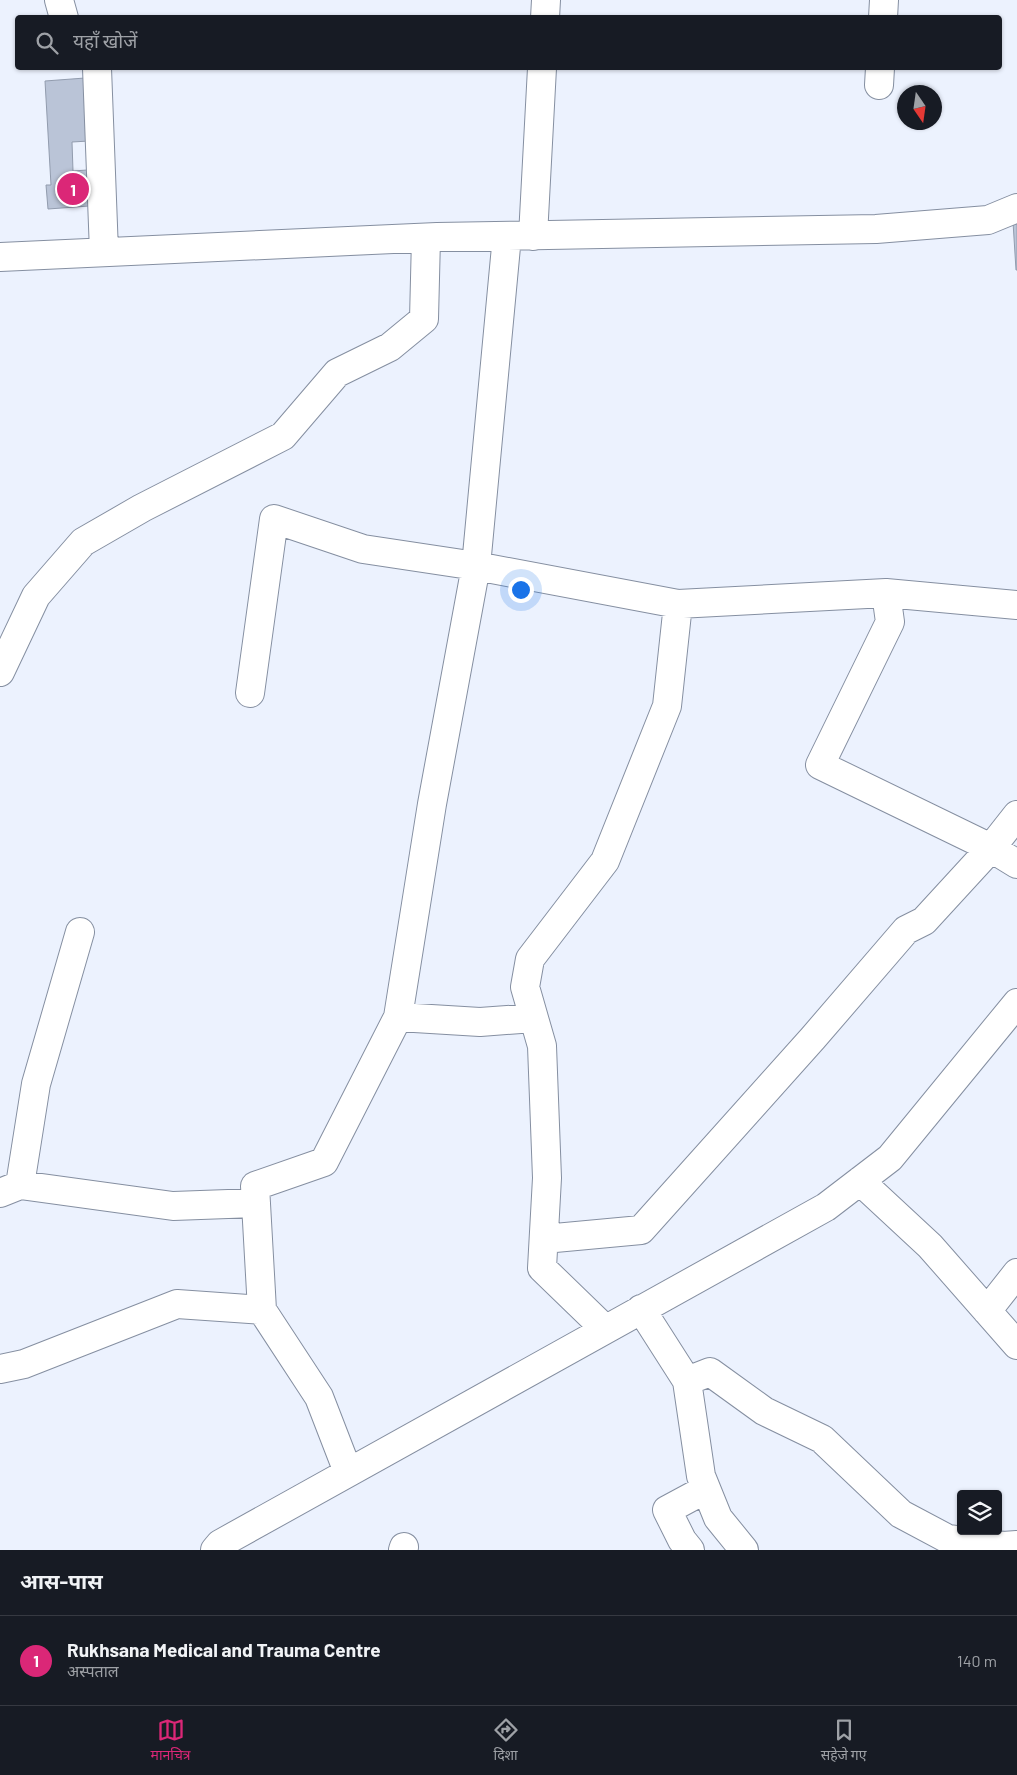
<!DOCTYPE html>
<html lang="hi">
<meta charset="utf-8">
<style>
:root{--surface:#171b24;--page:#20242c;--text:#f1f3f6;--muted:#9ea1a6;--line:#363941;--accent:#db2777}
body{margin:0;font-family:Barlow,"Noto Sans Devanagari",sans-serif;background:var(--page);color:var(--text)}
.controls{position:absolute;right:15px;bottom:15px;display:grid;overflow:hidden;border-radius:5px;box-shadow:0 1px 4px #0004}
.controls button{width:45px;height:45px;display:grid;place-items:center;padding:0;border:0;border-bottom:1px solid var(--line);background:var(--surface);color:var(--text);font:25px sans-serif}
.compass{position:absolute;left:897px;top:85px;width:45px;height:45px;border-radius:50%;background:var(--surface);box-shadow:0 1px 4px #0004;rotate:167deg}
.you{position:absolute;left:520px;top:589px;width:18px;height:18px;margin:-12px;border:4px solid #fff;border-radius:50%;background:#1a73e8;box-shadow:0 0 0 8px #1a73e833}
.badge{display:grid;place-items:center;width:32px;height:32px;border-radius:50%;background:var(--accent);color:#fff;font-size:16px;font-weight:700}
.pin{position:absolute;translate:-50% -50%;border:2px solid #fff;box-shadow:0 1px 5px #0006}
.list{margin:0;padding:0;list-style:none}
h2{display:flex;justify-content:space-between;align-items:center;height:65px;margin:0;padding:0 20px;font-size:21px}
h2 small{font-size:16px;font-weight:400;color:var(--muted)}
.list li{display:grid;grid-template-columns:32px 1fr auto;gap:15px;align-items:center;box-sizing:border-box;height:90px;padding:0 20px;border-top:1px solid var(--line)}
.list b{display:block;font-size:19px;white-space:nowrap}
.list p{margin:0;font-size:16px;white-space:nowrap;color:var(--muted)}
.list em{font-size:16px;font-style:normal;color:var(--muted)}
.icon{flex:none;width:28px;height:28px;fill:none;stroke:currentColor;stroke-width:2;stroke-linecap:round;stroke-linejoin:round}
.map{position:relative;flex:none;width:1017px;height:1550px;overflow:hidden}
.search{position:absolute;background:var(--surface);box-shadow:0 1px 4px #0004;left:15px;right:15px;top:15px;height:55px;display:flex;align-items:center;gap:12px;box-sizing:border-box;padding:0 18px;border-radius:5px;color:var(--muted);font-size:19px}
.sheet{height:155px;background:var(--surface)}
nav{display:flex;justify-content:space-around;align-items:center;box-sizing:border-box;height:70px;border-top:1px solid var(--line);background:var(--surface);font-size:14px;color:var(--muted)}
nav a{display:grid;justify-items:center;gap:2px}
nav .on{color:var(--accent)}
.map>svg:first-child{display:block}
</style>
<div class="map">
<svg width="1017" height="1550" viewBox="0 0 1017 1550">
<rect width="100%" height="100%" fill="#ecf2fe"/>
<!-- building -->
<path fill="#bac4d7" stroke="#929cae" d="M 85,78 L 89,141 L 72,142 L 73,171 L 87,170 L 89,206 L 48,209 L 46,185 L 51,185 L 45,81 Z
M 1017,221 L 1017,270 L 1016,270 L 1013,222 Z"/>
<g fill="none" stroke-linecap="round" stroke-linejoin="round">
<!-- minor casing -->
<g stroke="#858fa1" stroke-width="30">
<path id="minor" d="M 59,0 L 64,18
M 545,18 L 546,0
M 883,18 L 884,0
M 97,68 L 104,252
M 879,85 L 880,68
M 533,236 L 542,68
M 0,257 L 437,237 L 876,229 L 988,220 L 1017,208
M 886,593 L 890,622 L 820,765 L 991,848 L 1017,864
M 0,672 L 36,596 L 83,542 L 142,508 L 283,436 L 337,373 L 390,347 L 424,319 L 426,238
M 250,693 L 274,519 L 363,549 L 476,566 L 678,604 L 886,593 L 1017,605
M 398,1017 L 480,1022 L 534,1018
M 860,1181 L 930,1246 L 1017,1345
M 20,1185 L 36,1084 L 80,932
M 0,1193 L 20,1185 L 173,1206 L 256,1203
M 544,1239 L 641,1230 L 813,1038 L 906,930 L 924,921 L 991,848 L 1017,815
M 641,1309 L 687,1381 L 701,1476 L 718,1518 L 744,1550
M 987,1311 L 1017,1273
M 605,1329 L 542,1268 L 547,1178 L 542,1046 L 525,987 L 530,959 L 605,861 L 667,706 L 678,604
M 0,1369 L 24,1364 L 177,1304 L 262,1310
M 687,1381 L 710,1372 L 764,1411 L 822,1439 L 901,1514 L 948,1539 L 1003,1546 L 1017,1545
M 348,1472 L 319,1397 L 262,1310 L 255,1186 L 324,1162 L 398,1017 L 432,804 L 476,566 L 507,236
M 215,1550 L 220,1544 L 826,1207 L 890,1158 L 1017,1003
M 403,1550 L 404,1547
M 690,1550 L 682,1540 L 667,1510 L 706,1489"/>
</g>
<!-- minor -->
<use href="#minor" stroke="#fff" stroke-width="28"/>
</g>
</svg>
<div class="controls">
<button><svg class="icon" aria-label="layers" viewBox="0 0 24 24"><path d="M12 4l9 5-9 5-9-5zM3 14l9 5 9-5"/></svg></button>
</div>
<svg class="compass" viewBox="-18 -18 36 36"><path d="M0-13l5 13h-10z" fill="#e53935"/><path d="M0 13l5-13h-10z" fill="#9ea1a6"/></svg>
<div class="you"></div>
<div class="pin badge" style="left:73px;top:189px">1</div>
<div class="search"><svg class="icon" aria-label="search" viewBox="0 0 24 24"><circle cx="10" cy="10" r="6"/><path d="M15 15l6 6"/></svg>यहाँ खोजें</div>
</div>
<section class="sheet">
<h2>आस-पास<small></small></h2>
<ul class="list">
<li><span class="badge">1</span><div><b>Rukhsana Medical and Trauma Centre</b><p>अस्पताल</p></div><em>140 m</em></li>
</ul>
</section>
<nav>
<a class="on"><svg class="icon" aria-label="map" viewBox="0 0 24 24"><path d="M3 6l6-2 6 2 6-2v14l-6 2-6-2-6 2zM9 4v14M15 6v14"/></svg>मानचित्र</a>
<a><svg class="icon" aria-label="directions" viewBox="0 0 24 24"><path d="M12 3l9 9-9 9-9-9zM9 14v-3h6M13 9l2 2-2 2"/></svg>दिशा</a>
<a><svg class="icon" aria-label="saved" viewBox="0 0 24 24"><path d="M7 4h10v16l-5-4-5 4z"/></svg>सहेजे गए</a>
</nav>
